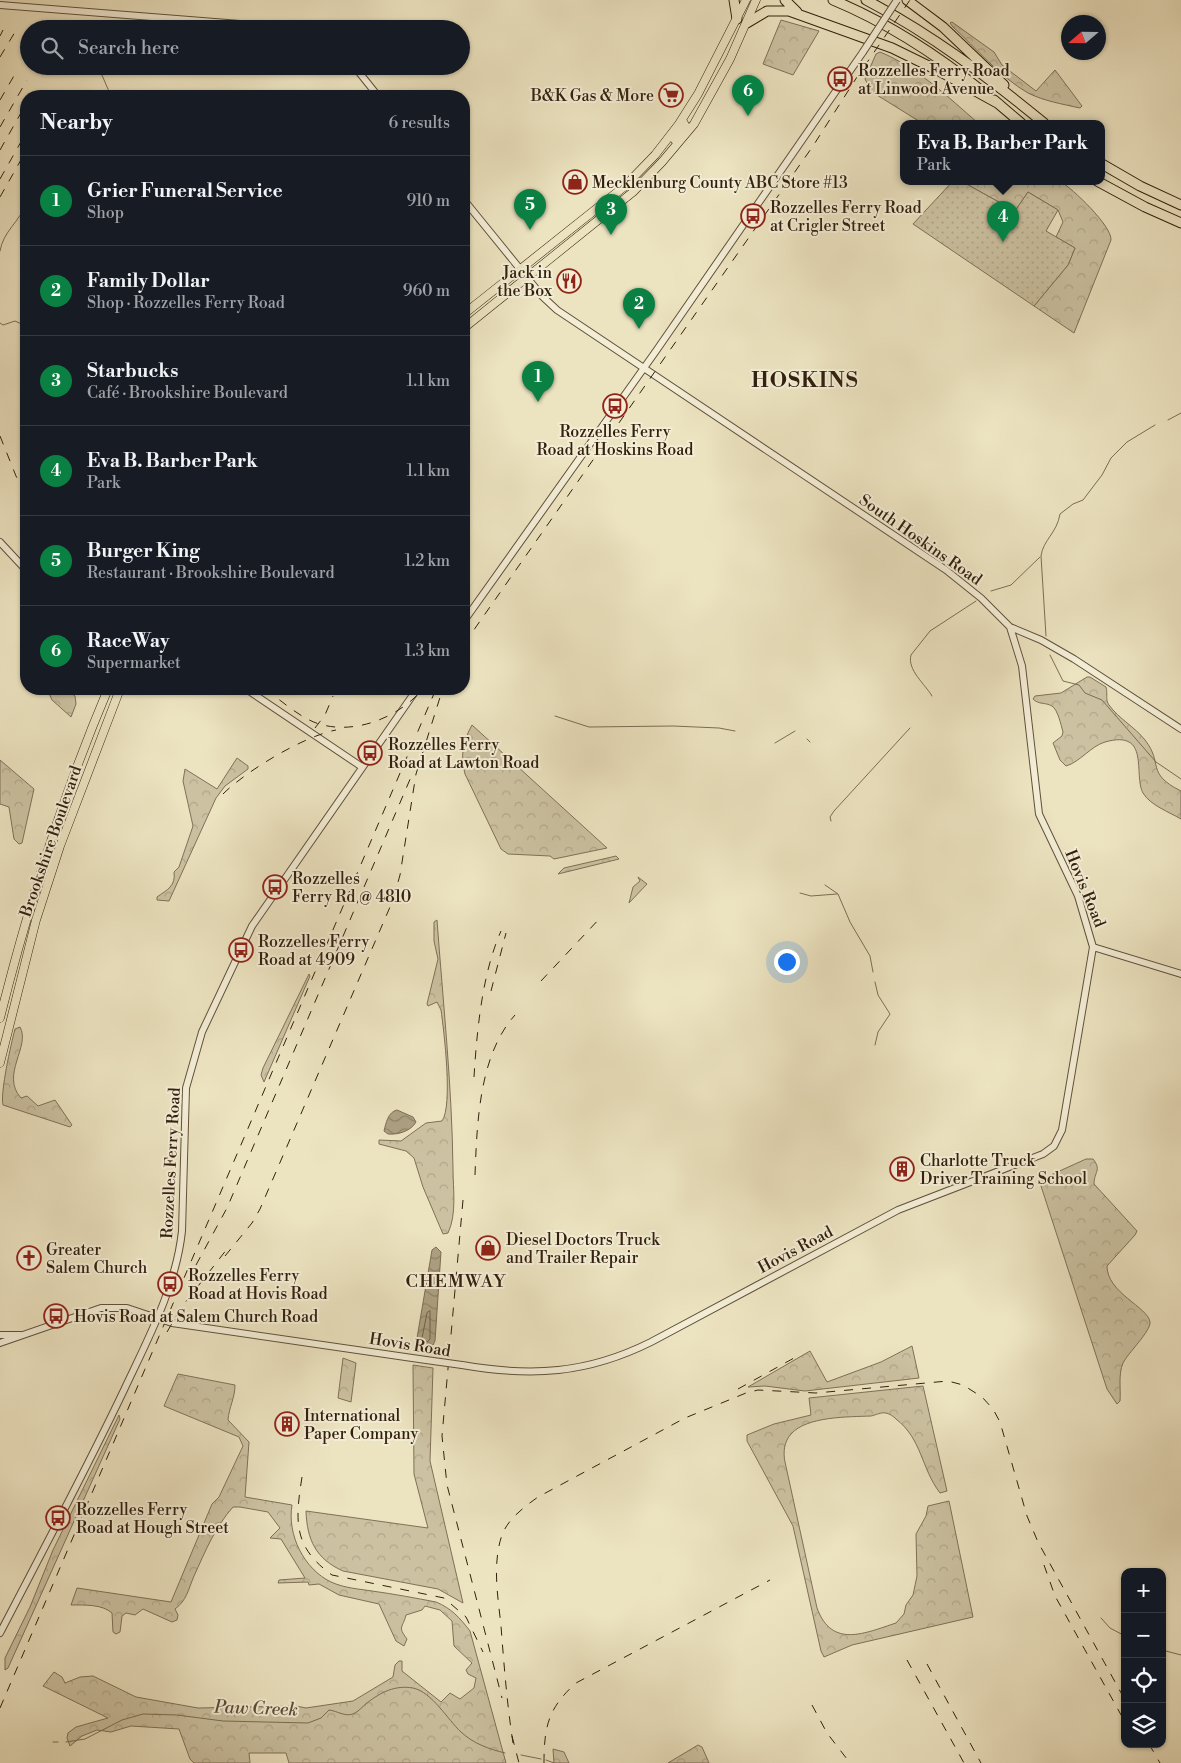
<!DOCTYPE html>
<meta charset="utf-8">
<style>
:root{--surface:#171b24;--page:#20242c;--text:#f1f3f6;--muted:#9ea1a6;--line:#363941;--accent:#0b8043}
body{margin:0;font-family:"Libre Bodoni",serif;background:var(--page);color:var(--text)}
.controls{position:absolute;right:15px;bottom:15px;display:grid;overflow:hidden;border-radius:10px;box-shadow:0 1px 4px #0004}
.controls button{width:45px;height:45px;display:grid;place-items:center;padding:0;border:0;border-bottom:1px solid var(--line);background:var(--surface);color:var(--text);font:25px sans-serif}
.compass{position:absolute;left:1061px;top:15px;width:45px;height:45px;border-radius:50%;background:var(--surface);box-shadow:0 1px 4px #0004;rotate:250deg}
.you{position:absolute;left:786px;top:961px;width:18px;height:18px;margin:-12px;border:4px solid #fff;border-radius:50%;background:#1a73e8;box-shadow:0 0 0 8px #1a73e833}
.badge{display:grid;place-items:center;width:32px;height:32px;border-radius:50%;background:var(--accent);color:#fff;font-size:16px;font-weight:700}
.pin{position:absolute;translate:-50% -41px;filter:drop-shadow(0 1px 2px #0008)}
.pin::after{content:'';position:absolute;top:26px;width:18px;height:15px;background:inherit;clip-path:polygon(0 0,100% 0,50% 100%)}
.popup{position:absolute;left:900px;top:120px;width:205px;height:65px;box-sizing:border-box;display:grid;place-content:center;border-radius:10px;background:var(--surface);filter:drop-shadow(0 1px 4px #0005);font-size:16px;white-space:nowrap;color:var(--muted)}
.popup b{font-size:19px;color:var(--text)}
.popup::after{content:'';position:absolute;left:50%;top:100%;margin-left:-10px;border:10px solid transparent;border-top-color:var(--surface)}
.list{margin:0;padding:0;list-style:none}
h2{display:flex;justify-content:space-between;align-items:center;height:65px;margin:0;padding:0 20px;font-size:21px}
h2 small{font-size:16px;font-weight:400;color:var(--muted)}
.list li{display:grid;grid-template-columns:32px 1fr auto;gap:15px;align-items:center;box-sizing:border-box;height:90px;padding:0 20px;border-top:1px solid var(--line)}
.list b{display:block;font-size:19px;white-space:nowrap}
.list p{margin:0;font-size:16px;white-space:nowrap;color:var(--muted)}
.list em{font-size:16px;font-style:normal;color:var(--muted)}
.icon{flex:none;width:28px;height:28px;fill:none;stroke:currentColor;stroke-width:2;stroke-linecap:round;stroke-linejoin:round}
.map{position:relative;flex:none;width:1181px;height:1763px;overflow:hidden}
.search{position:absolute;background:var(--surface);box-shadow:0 1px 4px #0004;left:20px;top:20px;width:450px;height:55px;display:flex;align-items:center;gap:12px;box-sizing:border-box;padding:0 18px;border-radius:28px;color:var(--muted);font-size:19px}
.panel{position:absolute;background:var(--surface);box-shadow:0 1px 4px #0004;left:20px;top:90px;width:450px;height:605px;border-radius:20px}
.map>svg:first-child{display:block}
</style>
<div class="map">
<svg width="1181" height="1763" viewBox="0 0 1181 1763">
<defs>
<pattern id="forest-crowns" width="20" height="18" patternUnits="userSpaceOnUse" patternTransform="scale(1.25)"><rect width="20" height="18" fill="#ccc2a2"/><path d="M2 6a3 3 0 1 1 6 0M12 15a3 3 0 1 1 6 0" fill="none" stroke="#b0a68a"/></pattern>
<pattern id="park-dots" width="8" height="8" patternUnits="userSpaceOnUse" patternTransform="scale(1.25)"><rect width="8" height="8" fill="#ccc2a2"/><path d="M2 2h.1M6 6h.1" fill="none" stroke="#b0a68a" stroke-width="1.8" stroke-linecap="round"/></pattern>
<pattern id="water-waves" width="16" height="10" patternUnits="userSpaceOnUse" patternTransform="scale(1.25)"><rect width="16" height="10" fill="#ada183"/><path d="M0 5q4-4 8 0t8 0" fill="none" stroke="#8d836a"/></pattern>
</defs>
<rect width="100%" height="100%" fill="#ece3c0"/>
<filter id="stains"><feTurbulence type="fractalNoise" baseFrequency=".004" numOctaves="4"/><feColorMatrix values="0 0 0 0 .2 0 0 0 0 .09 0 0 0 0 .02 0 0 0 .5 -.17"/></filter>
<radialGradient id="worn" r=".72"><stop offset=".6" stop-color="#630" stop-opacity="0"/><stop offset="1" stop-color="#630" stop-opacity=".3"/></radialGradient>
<!-- forest -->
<path fill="url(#forest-crowns)" stroke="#7f7158" d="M 781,20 L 819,31 L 793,75 L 763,64 Z
M 952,22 L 994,52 L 1002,65 L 1036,91 L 1055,70 L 1082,106 L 1080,108 C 1062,104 1044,101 1028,93 C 1000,77 976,48 953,27 L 950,23 Z
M 880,52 C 917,67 948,97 978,123 L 922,123 L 872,92 L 865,79 L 876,54 Z
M 961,181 L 1060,181 C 1073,189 1112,226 1111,240 L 1074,333 L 1034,306 L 1068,265 L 1075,248 L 1056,237 L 1063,222 L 1058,210 L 1028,192 L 1015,211 Z
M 1087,677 L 1090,677 L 1106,687 C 1108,693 1105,700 1109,705 C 1119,719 1135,727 1145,740 C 1164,764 1145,773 1181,791 L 1181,819 C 1169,812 1150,805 1143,793 C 1133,775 1151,729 1105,742 C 1091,746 1080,762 1066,766 L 1060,760 L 1053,743 L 1062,736 L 1063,732 C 1061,725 1058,710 1052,706 C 1045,702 1039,705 1033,699 L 1035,696 L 1061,693 Z
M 47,689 L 66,689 L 75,696 L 76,704 L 71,717 L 52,700 Z
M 472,725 L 607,848 L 554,859 L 550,856 L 508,854 L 501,849 L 465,774 C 460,756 463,741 472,725 Z
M 237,758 L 248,766 L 248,769 L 225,786 L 216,798 L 169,901 L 157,900 L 157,897 C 167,890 176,886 174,872 L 179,867 L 193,826 L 183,781 L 185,769 L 217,789 Z
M 0,760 L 34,789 L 22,843 L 19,844 L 14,839 L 9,807 L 0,804 Z
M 616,856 L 619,859 L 558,874 L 564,868 Z
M 638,877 L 647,884 L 629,903 L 633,887 L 640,881 Z
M 437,920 C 443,1002 452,1086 453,1169 C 453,1189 457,1214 448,1233 L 443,1234 L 423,1187 L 414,1158 L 406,1151 L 379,1144 L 379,1140 L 401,1141 L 426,1123 L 442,1121 C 453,1106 444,1031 441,1010 L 437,1002 L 428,1006 L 427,1004 L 438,959 L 434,941 L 434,922 Z
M 309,974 L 310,976 L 264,1082 L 261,1075 L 263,1068 Z
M 20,1027 C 31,1046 0,1075 21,1098 L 27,1096 L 38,1106 L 55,1100 L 72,1125 L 70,1127 L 3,1105 C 0,1093 11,1044 15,1029 Z
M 1086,1159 L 1093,1159 C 1102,1170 1094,1172 1094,1184 L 1137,1231 L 1135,1235 L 1107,1266 C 1107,1293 1148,1307 1150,1322 C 1151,1331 1128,1353 1123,1363 C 1118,1375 1121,1389 1120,1401 L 1117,1404 L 1107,1389 L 1040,1183 L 1042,1179 Z
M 912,1346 L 919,1378 L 805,1391 L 765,1386 L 748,1387 L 810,1351 L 827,1382 L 881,1362 Z
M 343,1358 L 356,1363 L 351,1402 L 338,1398 Z
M 413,1365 L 433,1368 L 430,1461 L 463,1603 L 438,1589 L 343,1571 C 316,1559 307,1540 306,1511 L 428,1528 L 414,1474 Z
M 178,1374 L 235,1385 C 235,1398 229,1407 228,1420 L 249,1442 L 245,1497 L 292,1505 C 287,1535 304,1569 331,1582 C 344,1588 359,1589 372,1591 C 394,1594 415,1598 436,1602 C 451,1608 460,1618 470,1631 L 506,1763 L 289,1763 L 286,1753 L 249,1753 L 250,1763 L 194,1763 L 190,1759 L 179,1729 L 131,1726 L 111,1732 L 97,1730 L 82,1736 L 70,1746 L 67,1738 L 68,1733 L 76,1727 L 108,1718 L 43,1686 L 54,1672 L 62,1677 L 65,1683 L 80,1677 L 93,1676 L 136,1697 L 198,1708 L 296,1706 L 306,1708 L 353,1701 L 393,1677 L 395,1665 L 399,1661 L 402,1661 L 402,1671 L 441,1702 L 450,1693 L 460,1699 L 474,1688 L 476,1678 L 468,1674 L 466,1670 L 472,1663 L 454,1646 L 452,1621 L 440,1610 L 425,1606 L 422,1610 L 406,1615 C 403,1628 397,1626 407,1639 L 404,1646 L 396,1641 L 379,1604 L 339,1595 L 319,1584 L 309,1585 L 308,1582 L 278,1583 L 279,1580 L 305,1578 L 281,1539 L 270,1538 L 280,1528 L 268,1512 L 240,1507 L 233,1507 C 215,1527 205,1552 194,1576 C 188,1590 187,1600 175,1609 L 178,1615 L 177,1620 L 172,1622 L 143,1609 L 135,1615 L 126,1613 L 122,1616 L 120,1632 L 116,1634 L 113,1632 L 112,1613 C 102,1604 84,1605 71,1605 L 77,1588 L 171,1602 L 212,1504 L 219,1497 L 243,1446 L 239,1437 L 164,1406 Z
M 923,1386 L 947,1491 L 940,1493 C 921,1468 922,1439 896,1419 C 893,1416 890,1414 886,1413 C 881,1412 876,1415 871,1416 C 849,1417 807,1416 791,1434 C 784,1442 783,1452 785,1462 L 817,1608 C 832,1649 865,1633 896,1623 L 904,1614 L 906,1605 L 913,1595 L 917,1576 L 916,1534 L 926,1516 L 928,1506 L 949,1501 L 973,1617 L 852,1645 L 824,1657 L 821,1651 L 793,1526 L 747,1441 L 747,1435 L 774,1424 L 811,1415 L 809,1398 Z
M 119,1415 L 120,1419 L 8,1668 L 5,1670 L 5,1658 L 30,1607 L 53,1550 Z
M 698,1745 L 702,1747 L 709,1763 L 668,1763 Z
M 553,1749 L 564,1752 L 569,1763 L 554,1763 Z"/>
<!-- park -->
<path fill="url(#park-dots)" stroke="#7f7158" d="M 953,181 L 961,181 L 1015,211 L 1028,192 L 1058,210 L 1046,231 L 1075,248 L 1068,265 L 1034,306 L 913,224 Z"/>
<!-- water -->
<path fill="url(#water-waves)" stroke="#7c6d54" d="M 397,1110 L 413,1117 L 416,1122 C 411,1131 398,1135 388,1134 L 384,1131 C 386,1123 388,1112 397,1110 Z
M 436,1247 L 441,1252 L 435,1341 L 433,1345 L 426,1347 L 417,1338 L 432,1250 Z"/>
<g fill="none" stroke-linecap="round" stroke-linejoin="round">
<!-- shore -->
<path stroke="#706048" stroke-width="1" d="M 430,1311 L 430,1339 L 427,1342 L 422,1338 L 427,1313 Z"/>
<!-- stream -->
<path stroke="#7c6d54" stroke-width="1" d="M 80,23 L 81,29
M 98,66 L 111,96
M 0,251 C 3,231 20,222 26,203
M 0,323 L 3,325 L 15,321 L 26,326
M 1168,420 L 1181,413
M 991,591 L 1011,585 L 1040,557
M 1046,636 L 1041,556 C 1043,540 1057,533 1060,514 L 1073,504 L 1083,500 L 1102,475 L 1111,458 L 1127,442 L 1155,425
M 1050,655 L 1063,681 L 1079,685 L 1085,693 L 1102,700 L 1156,762 L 1181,779
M 932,696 C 925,684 907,670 911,655 L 930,631 L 976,601
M 555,716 L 589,727 L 673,726 L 719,728 L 735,731
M 807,739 L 810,742
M 775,743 L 795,731
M 831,821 L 830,817 L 834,811 L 910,728
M 825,885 L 838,894 L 850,922 L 870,956 L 873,972
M 800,893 L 811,896 L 837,894
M 875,1045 L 878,1032 L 890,1014 L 878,995 L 875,982
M 1101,1618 L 1110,1628 L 1125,1636
M 1162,1650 L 1181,1655
M 53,1742 L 58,1742
M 66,1742 L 85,1739 L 122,1720 L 143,1714 L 177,1715 L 223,1721 L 308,1723 L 321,1718 L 329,1710 C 338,1711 346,1718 355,1713 C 359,1711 363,1706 367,1703 C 381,1692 395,1685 413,1688 C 432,1692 448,1720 461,1732 C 474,1744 489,1749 505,1753
M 521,1755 L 541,1759
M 546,1760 L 554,1763"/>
<!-- tertiary casing -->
<g stroke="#60513a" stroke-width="8">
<path id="tertiary" d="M 0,5 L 302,29
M 354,66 L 378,96
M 464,200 L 542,296 L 557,310 L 946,570 L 981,598 L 1010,627 L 1041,640 L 1074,659 L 1181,729
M 0,542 L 26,570
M 464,621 L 656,351 L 863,52
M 246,689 L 362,767
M 1093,947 L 1181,974
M 0,1335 L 21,1335
M 0,1343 L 101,1308 L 127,1308 L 172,1323 L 426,1360
M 462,1365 C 531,1377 587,1374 651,1342 L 898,1210 L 1043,1154 L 1054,1146 L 1062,1130 L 1093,947 L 1078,896 L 1039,814 L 1022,666 L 1010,627
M 0,1633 C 42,1552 85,1472 124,1390 C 148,1339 176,1287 182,1231 L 186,1088 L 202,1032 L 252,926 L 417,689"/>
</g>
<!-- trunk casing -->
<g stroke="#32200d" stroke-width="9">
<path id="trunk" d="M 675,140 L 685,125 L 682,120
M 464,314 L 625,186 L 655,155 L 679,124 L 698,94 L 746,0
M 464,328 L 633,192 L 662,162 L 694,124 L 730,59 L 756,0
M 0,1018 C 28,906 63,795 108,689
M 0,1063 L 36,920 L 60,846 L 120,689"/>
</g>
<!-- motorway casing -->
<g stroke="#32200d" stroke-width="11">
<path id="motorway" d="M 734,0 L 737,19
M 785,0 L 797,12
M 833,0 C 886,22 937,55 982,91
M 866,0 C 931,34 988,77 1044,123
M 907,0 L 943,27 L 1004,85
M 747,23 L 767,11 L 789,11 L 892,48 L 939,71 L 999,104
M 994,100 L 1021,123
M 1102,164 L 1140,186 L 1181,205
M 1097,181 L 1145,207 L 1181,223"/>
</g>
<!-- tertiary -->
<use href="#tertiary" stroke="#f3edd6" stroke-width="6"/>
<!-- trunk -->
<use href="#trunk" stroke="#ece3c0" stroke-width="8"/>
<!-- motorway -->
<use href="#motorway" stroke="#ece3c0" stroke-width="9"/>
<!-- rail -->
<path stroke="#32200d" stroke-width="1" stroke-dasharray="9 9" stroke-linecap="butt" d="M 0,36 L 3,30
M 0,57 L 15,32
M 30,96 L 31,96
M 0,100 L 15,74
M 0,127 L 27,80
M 0,150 L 26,104
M 0,179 L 26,133
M 0,197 L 26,151
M 0,436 L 16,476 L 26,496
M 464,644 L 813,146 L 857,77 L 910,0
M 265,689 C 282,701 300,718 319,724 C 356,735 399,717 423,689
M 315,728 L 325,715 L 333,696
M 223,794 C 246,771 304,736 336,730
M 541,981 L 602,916
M 491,991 L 506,933
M 474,1077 C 477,1030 482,974 501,931
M 475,1175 C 477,1123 479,1055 515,1015
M 463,1200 L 442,1436 L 447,1485 L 502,1698
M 225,1256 L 252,1223 L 260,1209 L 393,900 L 400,875 L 416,774 L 442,691
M 196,1265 L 227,1208 L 411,777
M 167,1332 L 181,1308 L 227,1249
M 738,1389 L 794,1358
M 302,1477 C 295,1521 293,1547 332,1575 L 444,1598 L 466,1617 L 483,1652
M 1044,1565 L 1055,1596 L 1125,1722
M 907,1660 L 964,1763
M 927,1664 L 981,1763
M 812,1705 L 827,1733 L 850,1763
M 0,1708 L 436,689
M 512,1736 L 519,1763
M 513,1743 C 507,1704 504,1665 501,1626 C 498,1597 492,1564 502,1535 C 508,1519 524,1507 538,1497 L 685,1418 L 746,1393 L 758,1390 L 816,1393 L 948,1381 L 963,1385 L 982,1397 L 993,1409 L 1000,1422 L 1027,1516 L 1038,1542 L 1125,1700
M 1149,1744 L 1160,1763
M 544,1763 C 544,1727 548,1708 576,1683 L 770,1580"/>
<!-- tertiary-bridge casing -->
<g stroke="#60513a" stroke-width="8" stroke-linecap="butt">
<path id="tertiary-bridge" d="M 863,52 L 897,0
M 426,1360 L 462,1365"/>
</g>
<!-- tertiary-bridge -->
<use href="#tertiary-bridge" stroke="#f3edd6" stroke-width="6"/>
</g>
<!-- icons -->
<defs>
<g id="bus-ring" transform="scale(1.25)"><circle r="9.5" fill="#f3edd6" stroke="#8f2418" stroke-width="1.5"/><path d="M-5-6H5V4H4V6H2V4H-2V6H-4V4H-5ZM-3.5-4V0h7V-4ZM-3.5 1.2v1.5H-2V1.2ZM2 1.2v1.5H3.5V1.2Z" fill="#8f2418"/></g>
<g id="supermarket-ring" transform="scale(1.25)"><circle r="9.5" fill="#f3edd6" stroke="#8f2418" stroke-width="1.5"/><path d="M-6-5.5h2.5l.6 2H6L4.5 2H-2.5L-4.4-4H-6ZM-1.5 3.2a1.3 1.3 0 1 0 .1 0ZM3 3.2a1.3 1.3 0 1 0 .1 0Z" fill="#8f2418"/></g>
<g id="shop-ring" transform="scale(1.25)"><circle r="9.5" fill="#f3edd6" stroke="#8f2418" stroke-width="1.5"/><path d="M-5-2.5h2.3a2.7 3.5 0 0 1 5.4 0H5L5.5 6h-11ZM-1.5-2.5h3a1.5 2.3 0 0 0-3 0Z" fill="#8f2418"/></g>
<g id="restaurant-ring" transform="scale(1.25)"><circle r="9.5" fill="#f3edd6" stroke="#8f2418" stroke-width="1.5"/><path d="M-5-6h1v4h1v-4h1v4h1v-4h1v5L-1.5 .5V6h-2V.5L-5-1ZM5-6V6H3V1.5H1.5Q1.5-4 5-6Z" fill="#8f2418"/></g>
<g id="building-ring" transform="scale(1.25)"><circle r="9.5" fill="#f3edd6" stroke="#8f2418" stroke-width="1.5"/><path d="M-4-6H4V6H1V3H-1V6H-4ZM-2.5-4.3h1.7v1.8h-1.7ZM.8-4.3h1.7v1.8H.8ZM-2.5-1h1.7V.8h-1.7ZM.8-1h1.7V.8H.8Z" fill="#8f2418"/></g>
<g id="church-ring" transform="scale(1.25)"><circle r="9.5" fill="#f3edd6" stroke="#8f2418" stroke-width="1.5"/><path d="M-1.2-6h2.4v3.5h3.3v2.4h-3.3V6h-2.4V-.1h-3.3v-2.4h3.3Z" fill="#8f2418"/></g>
</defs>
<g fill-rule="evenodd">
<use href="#bus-ring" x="840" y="79"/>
<use href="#supermarket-ring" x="671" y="95"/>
<use href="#shop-ring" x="575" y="182"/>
<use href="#bus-ring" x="753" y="216"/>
<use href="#restaurant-ring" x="569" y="281"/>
<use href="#bus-ring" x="615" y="406"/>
<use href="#bus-ring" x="370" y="753"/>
<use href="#bus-ring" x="275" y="887"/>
<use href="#bus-ring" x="241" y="950"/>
<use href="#building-ring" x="902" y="1169"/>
<use href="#shop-ring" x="488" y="1248"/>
<use href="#church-ring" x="29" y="1258"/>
<use href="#bus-ring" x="170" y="1284"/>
<use href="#bus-ring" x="56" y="1316"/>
<use href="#building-ring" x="287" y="1424"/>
<use href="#bus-ring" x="58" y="1518"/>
</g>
<g text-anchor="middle" stroke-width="4" stroke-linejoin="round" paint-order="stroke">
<!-- poi labels -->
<g font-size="16" fill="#32200d" stroke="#f3edd6" text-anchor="start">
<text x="858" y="76">Rozzelles Ferry Road<tspan x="858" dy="18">at Linwood Avenue</tspan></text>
<text x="654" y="101" text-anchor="end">B&amp;K Gas &amp; More</text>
<text x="592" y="188">Mecklenburg County ABC Store #13</text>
<text x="770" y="213">Rozzelles Ferry Road<tspan x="770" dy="18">at Crigler Street</tspan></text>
<text x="552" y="278" text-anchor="end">Jack in<tspan x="552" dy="18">the Box</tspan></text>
<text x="615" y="437" text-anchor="middle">Rozzelles Ferry<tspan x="615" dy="18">Road at Hoskins Road</tspan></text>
<text x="388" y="750">Rozzelles Ferry<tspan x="388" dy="18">Road at Lawton Road</tspan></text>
<text x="292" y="884">Rozzelles<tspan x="292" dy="18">Ferry Rd @ 4810</tspan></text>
<text x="258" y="947">Rozzelles Ferry<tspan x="258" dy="18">Road at 4909</tspan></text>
<text x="920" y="1166">Charlotte Truck<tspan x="920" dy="18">Driver Training School</tspan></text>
<text x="506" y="1245">Diesel Doctors Truck<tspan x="506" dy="18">and Trailer Repair</tspan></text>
<text x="46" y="1255">Greater<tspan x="46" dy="18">Salem Church</tspan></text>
<text x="188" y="1281">Rozzelles Ferry<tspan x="188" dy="18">Road at Hovis Road</tspan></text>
<text x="74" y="1322">Hovis Road at Salem Church Road</text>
<text x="304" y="1421">International<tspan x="304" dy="18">Paper Company</tspan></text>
<text x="76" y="1515">Rozzelles Ferry<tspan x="76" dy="18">Road at Hough Street</tspan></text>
</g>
<!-- street labels -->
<g font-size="16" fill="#32200d" stroke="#f3edd6">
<text transform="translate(921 539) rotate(35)" y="6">South Hoskins Road</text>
<text transform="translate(50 841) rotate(-71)" y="6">Brookshire Boulevard</text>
<text transform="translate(1086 888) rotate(68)" y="6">Hovis Road</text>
<text transform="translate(170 1163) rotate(-87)" y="6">Rozzelles Ferry Road</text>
<text transform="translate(795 1249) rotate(-28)" y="6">Hovis Road</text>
<text transform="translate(410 1344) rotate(9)" y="6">Hovis Road</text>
</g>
<!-- neighbourhood labels -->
<g font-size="18" letter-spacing="1" fill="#32200d" stroke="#f3edd6">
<text x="456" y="1287">CHEMWAY</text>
</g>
<!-- water labels -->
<g font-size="18" font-style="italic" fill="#5d4d36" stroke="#f3edd6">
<text transform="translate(256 1708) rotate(2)" y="6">Paw Creek</text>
</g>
<!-- district labels -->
<g font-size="21" font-weight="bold" letter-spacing="1" fill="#32200d" stroke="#f3edd6">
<text x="805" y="387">HOSKINS</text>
</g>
</g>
<rect width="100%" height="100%" filter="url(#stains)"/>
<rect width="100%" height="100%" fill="url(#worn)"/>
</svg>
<div class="controls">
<button>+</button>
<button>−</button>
<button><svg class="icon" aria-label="locate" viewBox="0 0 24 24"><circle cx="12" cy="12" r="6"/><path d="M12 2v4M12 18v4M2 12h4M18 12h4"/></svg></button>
<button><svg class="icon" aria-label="layers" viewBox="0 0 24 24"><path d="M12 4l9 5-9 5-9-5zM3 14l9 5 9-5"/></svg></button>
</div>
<svg class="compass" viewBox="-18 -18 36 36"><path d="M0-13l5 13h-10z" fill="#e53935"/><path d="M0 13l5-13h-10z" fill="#9ea1a6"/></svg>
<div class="you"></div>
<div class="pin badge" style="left:538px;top:402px">1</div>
<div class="pin badge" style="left:639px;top:329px">2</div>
<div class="pin badge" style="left:611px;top:235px">3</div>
<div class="pin badge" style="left:1003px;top:242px">4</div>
<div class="popup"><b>Eva B. Barber Park</b>Park</div>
<div class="pin badge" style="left:530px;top:230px">5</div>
<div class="pin badge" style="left:748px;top:116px">6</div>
<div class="search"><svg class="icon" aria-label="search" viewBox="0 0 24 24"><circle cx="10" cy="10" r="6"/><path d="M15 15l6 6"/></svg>Search here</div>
<section class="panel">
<h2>Nearby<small>6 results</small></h2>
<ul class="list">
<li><span class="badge">1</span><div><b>Grier Funeral Service</b><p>Shop</p></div><em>910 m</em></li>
<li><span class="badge">2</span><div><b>Family Dollar</b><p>Shop · Rozzelles Ferry Road</p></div><em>960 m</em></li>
<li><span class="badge">3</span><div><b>Starbucks</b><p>Café · Brookshire Boulevard</p></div><em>1.1 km</em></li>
<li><span class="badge">4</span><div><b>Eva B. Barber Park</b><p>Park</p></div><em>1.1 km</em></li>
<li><span class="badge">5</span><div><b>Burger King</b><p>Restaurant · Brookshire Boulevard</p></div><em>1.2 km</em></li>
<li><span class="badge">6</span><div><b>RaceWay</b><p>Supermarket</p></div><em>1.3 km</em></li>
</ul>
</section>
</div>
